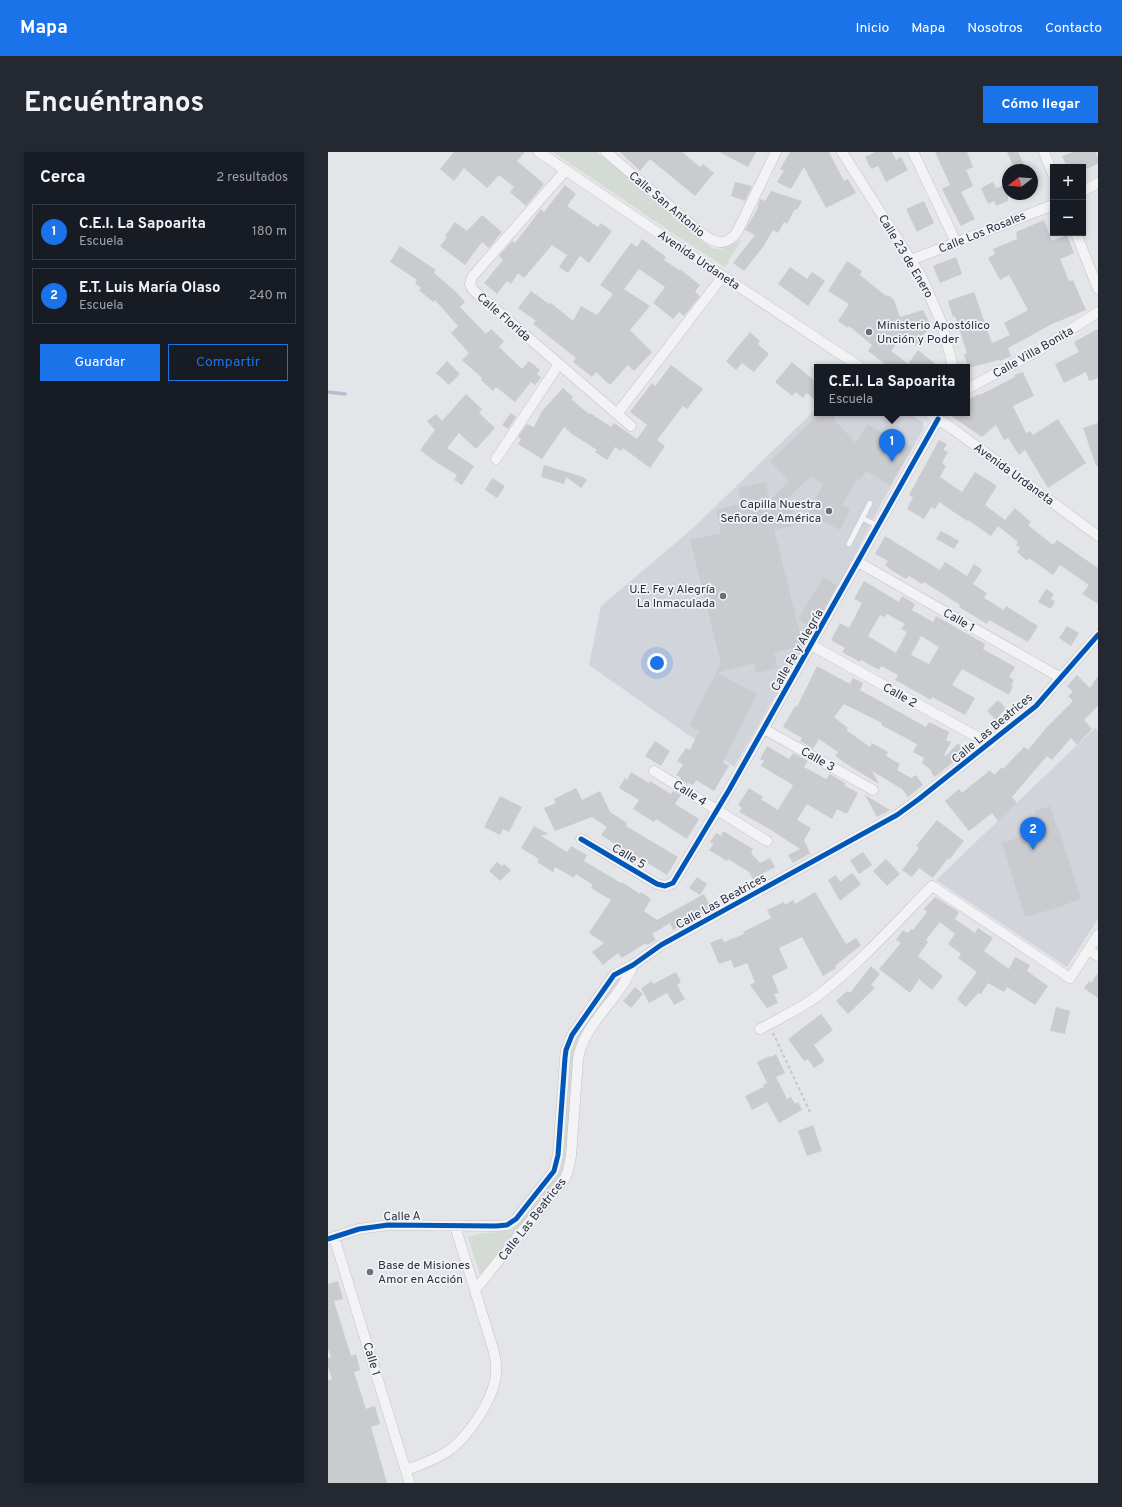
<!DOCTYPE html>
<html lang="es">
<meta charset="utf-8">
<style>
:root{--surface:#171b24;--page:#242831;--text:#f1f3f6;--muted:#9ea1a6;--line:#363941;--accent:#1a73e8}
body{margin:0;font-family:Overpass,sans-serif;background:var(--page);color:var(--text)}
.controls{position:absolute;right:12px;top:12px;display:grid;overflow:hidden;border-radius:0px;box-shadow:0 2px 6px #0003}
.controls button{width:36px;height:36px;display:grid;place-items:center;padding:0;border:0;border-bottom:1px solid var(--line);background:var(--surface);color:var(--text);font:20px sans-serif}
.compass{position:absolute;left:674px;top:12px;width:36px;height:36px;border-radius:50%;background:var(--surface);box-shadow:0 2px 6px #0003;rotate:253deg}
.you{position:absolute;left:329px;top:511px;width:14px;height:14px;margin:-10px;border:3px solid #fff;border-radius:50%;background:#1a73e8;box-shadow:0 0 0 6px #1a73e833}
.badge{display:grid;place-items:center;width:26px;height:26px;border-radius:50%;background:var(--accent);color:#fff;font-size:13px;font-weight:700}
.pin{position:absolute;translate:-50% -33px;filter:drop-shadow(0 1px 2px #0008)}
.pin::after{content:'';position:absolute;top:21px;width:14px;height:12px;background:inherit;clip-path:polygon(0 0,100% 0,50% 100%)}
.popup{position:absolute;left:486px;top:212px;width:156px;height:52px;box-sizing:border-box;display:grid;place-content:center;border-radius:0px;background:var(--surface);filter:drop-shadow(0 1px 3px #0005);font-size:13px;white-space:nowrap;color:var(--muted)}
.popup b{font-size:15px;color:var(--text)}
.popup::after{content:'';position:absolute;left:50%;top:100%;margin-left:-8px;border:8px solid transparent;border-top-color:var(--surface)}
.list{margin:0;padding:0;list-style:none}
h2{display:flex;justify-content:space-between;align-items:center;height:52px;margin:0;padding:0 16px;font-size:17px}
h2 small{font-size:13px;font-weight:400;color:var(--muted)}
.list li{display:grid;grid-template-columns:26px 1fr auto;gap:12px;align-items:center;box-sizing:border-box;height:56px;margin:0 8px 8px;padding:0 8px;border:1px solid var(--line);border-radius:0px}
.list b{display:block;font-size:15px;white-space:nowrap}
.list p{margin:0;font-size:13px;white-space:nowrap;color:var(--muted)}
.list em{font-size:13px;font-style:normal;color:var(--muted)}
.actions{display:flex;gap:8px;padding:12px 16px}
.actions a{flex:1;padding:9px 0;border:1px solid var(--accent);border-radius:0px;text-align:center;font-size:14px;color:var(--accent)}
.actions .main{background:var(--accent);color:#fff}
.map{position:relative;flex:none;width:770px;height:1331px;overflow:hidden;border-radius:0px}
header{display:flex;align-items:center;gap:24px;box-sizing:border-box;height:56px;padding:0 20px;background:var(--accent);color:#fff}
header strong{font-size:19px}
nav{display:flex;gap:22px;margin-inline-start:auto;font-size:14px}
.intro{display:flex;align-items:center;justify-content:space-between;box-sizing:border-box;height:96px;padding:0 24px}
h1{margin:0;font-size:28px}
.button{padding:10px 18px;border-radius:0px;background:var(--accent);color:#fff;font-size:14px;font-weight:700}
main{display:flex;gap:24px;padding:0 24px}
aside{flex:1;background:var(--surface);border-radius:0px;box-shadow:0 2px 6px #0003}
.map>svg:first-child{display:block}
</style>
<header>
<strong>Mapa</strong>
<nav><a>Inicio</a><a>Mapa</a><a>Nosotros</a><a>Contacto</a></nav>
</header>
<div class="intro"><h1>Encuéntranos</h1><a class="button">Cómo llegar</a></div>
<main>
<aside>
<h2>Cerca<small>2 resultados</small></h2>
<ul class="list">
<li><span class="badge">1</span><div><b>C.E.I. La Sapoarita</b><p>Escuela</p></div><em>180 m</em></li>
<li><span class="badge">2</span><div><b>E.T. Luis María Olaso</b><p>Escuela</p></div><em>240 m</em></li>
</ul>
<div class="actions"><a class="main">Guardar</a><a>Compartir</a></div>
</aside>
<div class="map">
<svg width="770" height="1331" viewBox="0 0 770 1331">
<rect width="100%" height="100%" fill="#e4e5e8"/>
<!-- built -->
<path fill="#d2d4db" d="M 489,256 L 489,261 L 579,261 L 595,270 L 596,276 L 553,352 L 511,434 L 406,615 L 261,513 L 273,454 L 364,377 Z
M 767,576 L 770,578 L 770,767 L 739,815 L 608,728 Z"/>
<!-- green -->
<path fill="#d3dbd4" d="M 225,0 L 269,0 L 346,64 L 370,86 L 381,94 L 387,97 L 394,97 L 414,87 L 397,115 L 346,82 Z
M 292,825 L 292,829 L 257,878 L 238,1010 L 233,1024 L 154,1122 L 152,1122 L 140,1085 C 157,1078 174,1084 191,1071 L 229,1022 L 232,1016 L 235,1003 L 242,899 L 248,885 L 289,826 Z"/>
<g fill="none" stroke-linecap="round" stroke-linejoin="round">
<!-- stream -->
<path stroke="#b4bdd1" stroke-width="3.5" d="M 0,240 L 17,242"/>
</g>
<!-- building -->
<path fill="#cacbcf" fill-rule="evenodd" d="M 126,0 L 197,0 L 189,9 L 216,32 L 198,54 L 182,40 L 186,35 L 171,23 L 159,36 L 136,16 L 126,29 L 112,17 Z
M 292,0 L 354,0 L 372,15 L 375,12 L 386,21 L 367,44 L 322,7 L 312,19 Z
M 391,0 L 428,0 L 420,15 Z
M 462,0 L 501,0 L 516,29 L 520,27 L 528,41 L 498,56 L 476,15 L 463,37 L 449,30 L 456,19 L 452,17 Z
M 547,0 L 564,0 L 568,8 L 573,5 L 580,18 L 558,30 L 550,14 L 543,17 L 537,5 Z
M 607,0 L 639,0 L 645,15 L 638,18 L 645,34 L 633,40 L 647,67 L 633,74 L 614,37 L 622,33 Z
M 679,0 L 690,0 L 697,15 L 687,18 Z
M 745,0 L 768,0 L 770,6 L 770,12 L 755,18 L 755,15 L 739,15 L 734,4 Z
M 407,30 L 424,34 L 417,49 L 403,44 Z
M 665,30 L 668,36 L 680,32 L 680,49 L 668,54 L 666,49 L 660,52 L 653,36 Z
M 237,33 L 248,42 L 239,54 L 270,75 L 273,71 L 284,79 L 261,111 L 252,104 L 240,121 L 231,115 L 239,103 L 224,93 L 196,126 L 190,121 L 183,132 L 179,129 L 169,142 L 156,131 L 175,108 L 171,104 L 184,89 L 187,91 L 213,57 L 216,60 Z
M 443,39 L 474,49 L 469,58 L 467,57 L 459,72 L 456,70 L 450,81 L 445,78 L 435,95 L 416,119 L 405,111 L 427,83 L 417,78 L 430,56 L 430,53 L 432,47 L 437,49 Z
M 596,49 L 606,71 L 589,80 L 578,57 Z
M 154,63 L 174,80 L 161,96 L 154,90 L 137,113 L 112,94 L 119,85 L 117,84 L 127,70 L 139,79 Z
M 716,68 L 724,89 L 739,83 L 746,101 L 732,107 L 741,129 L 745,128 L 758,158 L 724,172 L 680,196 L 683,204 L 672,209 L 671,208 L 640,216 L 636,202 L 639,201 L 627,164 L 625,165 L 620,149 L 646,140 L 664,191 L 682,183 L 676,171 L 700,158 L 681,123 L 672,128 L 660,106 L 667,102 L 665,97 L 689,87 L 688,80 Z
M 314,87 L 338,105 L 336,108 L 351,118 L 352,117 L 372,133 L 367,140 L 372,144 L 356,164 L 351,160 L 345,167 L 325,151 L 337,135 L 311,117 L 296,137 L 322,154 L 302,178 L 324,200 L 306,219 L 300,213 L 282,233 L 268,220 L 264,225 L 245,210 L 248,206 L 205,172 L 208,169 L 190,156 L 203,139 L 221,152 L 223,151 L 245,169 L 253,154 L 269,163 L 285,142 L 272,133 L 303,91 L 309,95 Z
M 72,94 L 108,118 L 106,121 L 128,140 L 137,150 L 132,155 L 158,182 L 163,177 L 176,189 L 171,195 L 194,217 L 201,209 L 212,218 L 209,222 L 213,226 L 207,233 L 203,230 L 187,250 L 168,235 L 165,239 L 153,228 L 154,226 L 134,208 L 141,201 L 123,181 L 130,174 L 107,148 L 105,150 L 91,138 L 93,136 L 87,131 L 89,128 L 62,110 Z
M 628,105 L 634,122 L 612,131 L 605,114 Z
M 519,109 L 534,119 L 532,123 L 558,144 L 560,143 L 566,148 L 572,165 L 595,158 L 603,173 L 588,193 L 575,183 L 563,199 L 580,212 L 590,198 L 611,215 L 561,215 L 540,199 L 544,193 L 521,174 L 520,176 L 510,169 L 521,152 L 500,139 Z
M 462,115 L 479,127 L 484,120 L 497,129 L 480,154 L 450,132 Z
M 770,177 L 770,226 L 761,229 L 758,220 L 736,231 L 727,212 L 751,200 L 746,190 Z
M 422,180 L 432,189 L 430,192 L 441,202 L 426,220 L 414,211 L 408,218 L 398,209 Z
M 119,209 L 132,222 L 121,233 L 108,221 Z
M 464,210 L 489,231 L 489,250 L 479,241 L 475,246 L 468,240 L 464,244 L 447,230 Z
M 343,213 L 375,237 L 359,257 L 355,254 L 329,288 L 337,294 L 322,316 L 295,296 L 293,299 L 287,295 L 279,308 L 267,300 L 269,298 L 244,282 L 236,275 L 214,307 L 190,292 L 193,287 L 190,285 L 199,272 L 206,275 L 214,259 L 235,236 L 245,245 L 243,247 L 261,262 L 262,261 L 283,275 L 286,271 L 309,287 L 319,273 L 302,260 L 324,231 L 327,234 Z
M 695,220 L 706,244 L 685,254 L 698,281 L 702,279 L 705,283 L 730,267 L 758,311 L 720,336 L 697,298 L 691,303 L 680,286 L 676,288 L 668,273 L 654,285 L 619,261 L 639,261 L 639,248 L 651,242 L 652,243 L 687,225 L 686,223 Z
M 138,242 L 154,257 L 151,261 L 167,276 L 148,297 L 131,281 L 119,296 L 146,314 L 134,333 L 126,328 L 129,323 L 108,310 L 92,298 L 107,278 L 99,269 L 108,262 L 114,269 Z
M 183,261 L 188,265 L 180,277 L 174,273 Z
M 492,261 L 511,261 L 505,267 L 528,291 L 540,272 L 562,286 L 566,278 L 575,284 L 573,288 L 584,295 L 562,333 L 538,319 L 532,328 L 530,326 L 514,353 L 522,357 L 512,378 L 480,361 L 495,332 L 483,324 L 461,345 L 468,373 L 446,378 L 475,493 L 446,501 L 450,516 L 428,521 L 426,511 L 389,521 L 429,542 L 395,610 L 401,614 L 386,639 L 368,628 L 365,633 L 360,631 L 360,632 L 352,627 L 353,626 L 348,623 L 355,613 L 349,609 L 358,596 L 362,598 L 371,579 L 361,574 L 393,511 L 362,388 L 393,381 L 388,358 L 414,351 L 410,336 L 437,330 L 442,348 L 461,329 L 442,309 Z
M 770,271 L 770,314 L 768,314 L 755,276 Z
M 611,288 L 619,292 L 615,298 L 620,300 L 614,311 L 618,314 L 612,325 L 634,340 L 647,320 L 669,334 L 657,353 L 677,368 L 687,356 L 703,370 L 700,373 L 725,393 L 729,388 L 770,416 L 770,452 L 754,442 L 761,433 L 732,413 L 725,423 L 701,406 L 699,409 L 689,400 L 692,396 L 688,393 L 690,390 L 670,374 L 663,384 L 640,368 L 639,369 L 611,350 L 607,357 L 603,355 L 596,367 L 579,357 L 585,345 L 581,343 Z
M 216,313 L 255,325 L 259,328 L 253,336 L 238,325 L 236,332 L 213,325 Z
M 164,326 L 177,334 L 169,346 L 157,338 Z
M 613,379 L 631,389 L 626,397 L 608,387 Z
M 557,384 L 612,418 L 617,410 L 639,424 L 646,412 L 654,418 L 645,432 L 659,441 L 656,446 L 676,458 L 678,454 L 710,474 L 700,490 L 661,468 L 659,472 L 631,455 L 632,453 L 596,430 L 594,432 L 581,424 L 578,427 L 563,418 L 557,413 L 560,409 L 547,402 Z
M 495,425 L 509,433 L 485,476 L 470,468 Z
M 536,429 L 571,450 L 574,444 L 587,452 L 584,458 L 605,470 L 608,464 L 657,492 L 655,497 L 687,515 L 681,525 L 686,528 L 683,533 L 685,534 L 681,543 L 634,517 L 624,533 L 647,546 L 637,563 L 604,545 L 603,548 L 567,528 L 570,523 L 553,514 L 551,518 L 533,508 L 532,510 L 514,500 L 517,496 L 503,488 L 512,471 L 521,476 L 534,451 L 526,447 ZM 559,462 L 577,472 L 573,477 L 579,480 L 568,501 L 540,484 L 552,463 L 557,465 ZM 593,484 L 611,495 L 601,512 L 583,503 Z
M 718,437 L 726,442 L 723,447 L 727,449 L 723,457 L 710,450 Z
M 739,474 L 751,481 L 743,494 L 731,486 Z
M 489,514 L 522,532 L 525,526 L 535,531 L 532,538 L 598,575 L 601,570 L 621,580 L 618,588 L 623,590 L 616,603 L 618,604 L 630,591 L 637,600 L 607,625 L 603,621 L 604,619 L 594,611 L 596,606 L 585,600 L 589,592 L 553,573 L 554,571 L 516,552 L 506,565 L 520,576 L 518,578 L 542,595 L 544,591 L 560,600 L 558,604 L 572,612 L 569,618 L 583,626 L 588,623 L 595,633 L 580,645 L 574,637 L 544,619 L 551,632 L 523,615 L 507,604 L 510,600 L 491,587 L 485,597 L 472,589 L 474,586 L 455,575 L 467,554 L 469,555 Z
M 749,523 L 762,536 L 770,524 L 770,554 L 756,568 L 764,577 L 749,593 L 743,586 L 724,608 L 719,604 L 684,645 L 689,651 L 670,669 L 664,661 L 641,679 L 617,649 L 631,637 L 634,641 L 662,618 L 666,623 L 674,615 L 675,617 L 696,595 L 700,598 L 719,575 L 745,549 L 740,544 L 745,540 L 739,534 Z
M 670,548 L 678,556 L 668,568 L 659,559 Z
M 327,589 L 342,599 L 333,614 L 317,604 Z
M 439,594 L 461,607 L 465,601 L 480,609 L 476,615 L 498,627 L 502,622 L 517,631 L 516,633 L 530,641 L 519,662 L 509,657 L 504,667 L 479,652 L 469,668 L 483,676 L 476,688 L 483,703 L 481,702 L 465,711 L 460,703 L 472,697 L 440,676 L 411,660 L 414,656 L 410,653 L 421,636 L 435,645 L 433,647 L 450,658 L 465,633 L 433,614 L 436,609 L 432,607 Z
M 303,620 L 321,631 L 322,629 L 343,642 L 345,639 L 353,643 L 347,652 L 371,667 L 359,687 L 328,667 L 326,670 L 305,657 L 311,648 L 291,636 L 297,626 L 299,628 Z
M 248,636 L 254,648 L 272,639 L 282,660 L 299,671 L 298,674 L 350,705 L 339,723 L 302,700 L 300,704 L 288,696 L 290,694 L 273,683 L 279,675 L 264,665 L 227,679 L 216,656 L 228,651 L 226,647 Z
M 537,643 L 562,658 L 549,665 Z
M 172,644 L 194,655 L 181,680 L 175,677 L 172,683 L 156,675 Z
M 722,654 L 729,675 L 730,674 L 753,747 L 736,753 L 736,754 L 697,765 L 674,691 L 713,678 L 706,659 Z
M 609,668 L 636,689 L 621,708 L 620,706 L 605,726 L 591,716 L 584,725 L 574,718 L 591,696 L 588,694 Z
M 206,674 L 220,682 L 213,684 L 239,700 L 243,694 L 259,703 L 256,709 L 293,731 L 294,730 L 312,742 L 313,740 L 323,747 L 316,759 L 329,768 L 376,742 L 384,757 L 345,778 L 342,771 L 324,782 L 328,788 L 319,793 L 318,791 L 294,806 L 290,801 L 275,813 L 264,800 L 276,791 L 261,781 L 283,748 L 263,736 L 265,733 L 248,722 L 246,726 L 227,715 L 225,720 L 209,710 L 211,707 L 193,696 Z
M 395,679 L 425,697 L 423,701 L 432,711 L 442,706 L 447,715 L 425,727 L 421,720 L 400,707 L 399,709 L 381,698 L 386,692 L 382,690 L 388,681 L 393,684 Z
M 535,700 L 544,713 L 531,722 L 522,708 Z
M 558,707 L 572,722 L 559,734 L 545,719 Z
M 169,710 L 174,714 L 176,712 L 183,718 L 172,729 L 161,719 Z
M 524,721 L 533,732 L 512,749 L 500,728 L 508,723 L 512,730 Z
M 369,725 L 379,732 L 372,743 L 361,736 Z
M 487,740 L 518,792 L 528,786 L 533,793 L 507,814 L 508,816 L 495,824 L 474,785 L 451,796 L 460,816 L 444,824 L 451,841 L 446,842 L 450,851 L 439,856 L 422,833 L 427,830 L 419,811 L 406,816 L 403,808 L 391,812 L 382,791 L 394,786 L 396,790 L 416,782 L 415,780 L 443,766 L 439,758 L 456,750 L 457,753 L 465,748 L 467,752 Z
M 607,745 L 631,760 L 627,767 L 647,781 L 650,776 L 665,786 L 656,799 L 681,817 L 687,805 L 702,813 L 699,819 L 720,834 L 707,853 L 679,835 L 676,840 L 660,831 L 653,842 L 650,841 L 638,855 L 629,847 L 649,820 L 630,806 L 633,802 L 620,792 L 627,782 L 612,770 L 598,788 L 600,790 L 590,804 L 615,824 L 604,838 L 591,827 L 582,841 L 551,817 L 573,791 L 568,788 L 575,778 L 580,781 L 583,777 L 585,778 L 599,760 L 596,757 Z
M 543,814 L 552,822 L 543,833 L 547,836 L 520,862 L 508,849 L 519,839 L 522,841 Z
M 348,820 L 353,830 L 349,833 L 357,847 L 346,853 L 339,841 L 321,851 L 313,836 L 324,829 L 325,832 Z
M 770,821 L 770,846 L 756,836 L 761,829 L 763,831 Z
M 307,835 L 315,842 L 303,856 L 295,849 Z
M 728,855 L 742,859 L 737,882 L 722,879 Z
M 493,862 L 505,878 L 486,893 L 497,909 L 486,916 L 480,907 L 476,909 L 460,887 Z
M 448,902 L 457,921 L 448,925 L 459,947 L 463,945 L 467,952 L 470,950 L 474,958 L 451,971 L 439,950 L 424,958 L 417,944 L 436,935 L 435,933 L 439,931 L 429,910 L 442,904 L 443,905 Z
M 485,973 L 494,999 L 479,1004 L 470,979 Z
M 10,1129 L 15,1147 L 6,1149 L 23,1204 L 28,1202 L 32,1218 L 26,1220 L 38,1257 L 47,1254 L 52,1272 L 43,1275 L 59,1331 L 0,1331 L 0,1228 L 4,1227 L 0,1215 L 0,1206 L 3,1205 L 0,1197 L 0,1132 Z"/>
<g fill="none" stroke-linecap="round" stroke-linejoin="round">
<!-- lane casing -->
<g stroke="#c2c3c6" stroke-width="6">
<path id="lane" d="M 534,366 L 550,374
M 521,392 L 542,351"/>
</g>
<!-- street casing -->
<g stroke="#c2c3c6" stroke-width="11">
<path id="street" d="M 211,0 L 354,97 L 532,215
M 278,0 L 372,80 C 386,91 397,96 409,80 L 448,0
M 514,0 L 593,124 L 614,172 L 625,215
M 585,0 L 628,90
M 716,0 L 725,23
M 238,18 L 144,125 L 142,132 L 145,138 L 303,274
M 755,39 L 770,31
M 748,81 L 770,137
M 583,108 L 725,53
M 639,237 L 711,198 L 770,160
M 601,261 L 625,277 L 770,384
M 289,262 L 395,124
M 168,307 L 231,212
M 530,410 L 733,526
M 483,493 L 662,592
M 436,577 L 545,638
M 326,619 L 439,689
M 253,687 L 329,732 L 337,734 L 345,731 L 401,638 L 610,267
M 760,798 L 770,804
M 432,877 C 452,866 474,856 492,842 C 533,810 568,771 604,734 L 742,826 L 770,783
M 6,1085 L 81,1329
M 0,1087 L 31,1077 L 60,1073 L 168,1074 L 179,1073 L 188,1067 L 226,1019 L 230,1003 L 237,906 L 238,898 L 244,883 L 286,823 L 305,813 L 333,793 L 569,663 L 591,647 L 708,554 L 770,483
M 147,1138 L 237,1026 L 240,1019 L 243,1004 L 250,908 C 255,871 293,847 305,813
M 78,1318 C 93,1313 109,1307 123,1297 C 142,1282 168,1244 168,1219 C 169,1212 167,1206 166,1200 L 127,1074"/>
</g>
<!-- path -->
<path stroke="#c3c3c8" stroke-width="2" stroke-dasharray="3 3" stroke-linecap="butt" d="M 445,881 L 482,960"/>
<!-- lane -->
<use href="#lane" stroke="#f3f3f5" stroke-width="5"/>
<!-- street -->
<use href="#street" stroke="#f3f3f5" stroke-width="10"/>
<!-- cycleway casing -->
<g stroke="#f2f3f7" stroke-width="8">
<path id="cycleway" d="M 253,687 L 329,732 L 337,734 L 345,731 L 401,638 L 610,267
M 0,1087 L 31,1077 L 60,1073 L 168,1074 L 179,1073 L 188,1067 L 226,1019 L 230,1003 L 237,906 L 238,898 L 244,883 L 286,823 L 305,813 L 333,793 L 569,663 L 591,647 L 708,554 L 770,483"/>
</g>
<!-- cycleway -->
<use href="#cycleway" stroke="#0057b8" stroke-width="5"/>
</g>
<!-- markers -->
<g fill="#6c6f7b" stroke="#f2f3f7" stroke-width="1.5">
<circle cx="541" cy="180" r="4"/>
<circle cx="501" cy="359" r="4"/>
<circle cx="395" cy="444" r="4"/>
<circle cx="42" cy="1120" r="4"/>
</g>
<g text-anchor="middle" stroke-width="3.5" stroke-linejoin="round" paint-order="stroke">
<!-- street labels -->
<g font-size="12" fill="#2b2f40" stroke="#f2f3f7">
<text transform="translate(339 52) rotate(40)" y="4">Calle San Antonio</text>
<text transform="translate(654 80) rotate(-22)" y="4">Calle Los Rosales</text>
<text transform="translate(578 104) rotate(59)" y="4">Calle 23 de Enero</text>
<text transform="translate(371 108) rotate(34)" y="4">Avenida Urdaneta</text>
<text transform="translate(176 165) rotate(41)" y="4">Calle Florida</text>
<text transform="translate(705 200) rotate(-30)" y="4">Calle Villa Bonita</text>
<text transform="translate(686 322) rotate(36)" y="4">Avenida Urdaneta</text>
<text transform="translate(631 468) rotate(30)" y="4">Calle 1</text>
<text transform="translate(469 498) rotate(-60)" y="4">Calle Fe y Alegría</text>
<text transform="translate(572 543) rotate(29)" y="4">Calle 2</text>
<text transform="translate(664 576) rotate(-40)" y="4">Calle Las Beatrices</text>
<text transform="translate(490 607) rotate(29)" y="4">Calle 3</text>
<text transform="translate(362 641) rotate(32)" y="4">Calle 4</text>
<text transform="translate(301 704) rotate(31)" y="4">Calle 5</text>
<text transform="translate(393 749) rotate(-29)" y="4">Calle Las Beatrices</text>
<text transform="translate(74 1064) rotate(-1)" y="4">Calle A</text>
<text transform="translate(204 1067) rotate(-52)" y="4">Calle Las Beatrices</text>
<text transform="translate(44 1207) rotate(73)" y="4">Calle 1</text>
</g>
<!-- poi labels -->
<g font-size="12" fill="#2b2f40" stroke="#f2f3f7" text-anchor="start">
<text x="549" y="177">Ministerio Apostólico<tspan x="549" dy="14">Unción y Poder</tspan></text>
<text x="493" y="356" text-anchor="end">Capilla Nuestra<tspan x="493" dy="14">Señora de América</tspan></text>
<text x="387" y="441" text-anchor="end">U.E. Fe y Alegría<tspan x="387" dy="14">La Inmaculada</tspan></text>
<text x="50" y="1117">Base de Misiones<tspan x="50" dy="14">Amor en Acción</tspan></text>
</g>
</g>
</svg>
<div class="controls">
<button>+</button>
<button>−</button>
</div>
<svg class="compass" viewBox="-18 -18 36 36"><path d="M0-13l5 13h-10z" fill="#e53935"/><path d="M0 13l5-13h-10z" fill="#9ea1a6"/></svg>
<div class="you"></div>
<div class="pin badge" style="left:564px;top:310px">1</div>
<div class="popup"><b>C.E.I. La Sapoarita</b>Escuela</div>
<div class="pin badge" style="left:705px;top:698px">2</div>
</div>
</main>
